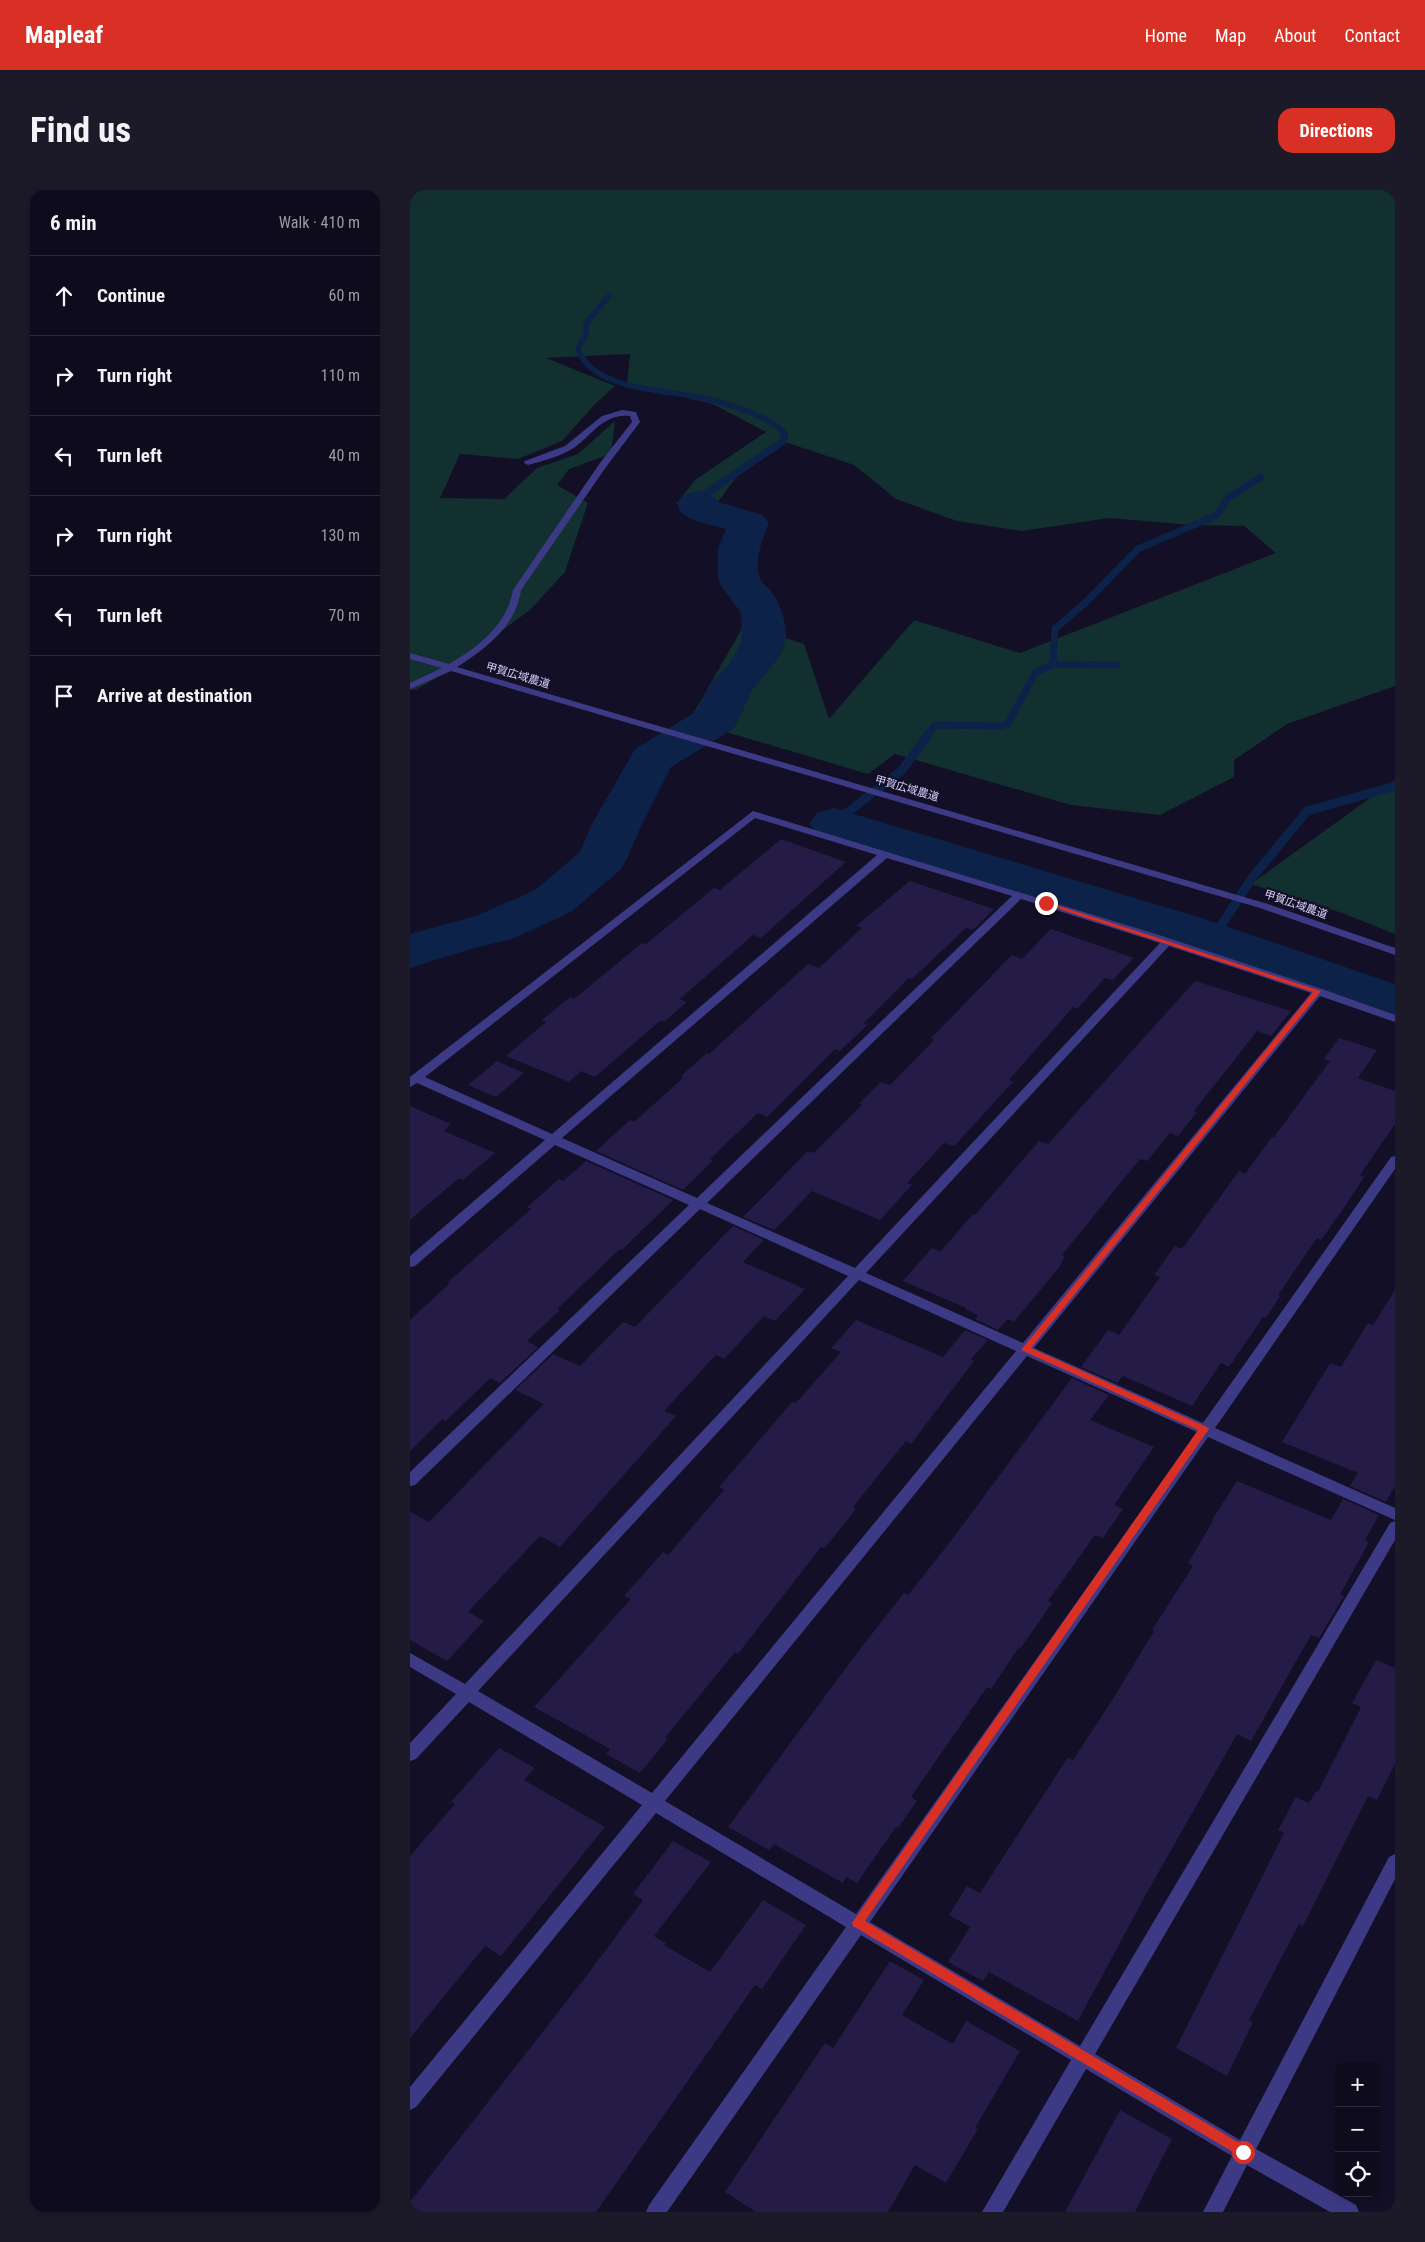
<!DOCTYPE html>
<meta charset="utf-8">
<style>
:root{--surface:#0e0b1c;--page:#1c1929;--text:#f1f3f6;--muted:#9b9ba3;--line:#2e2b3b;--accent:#d93025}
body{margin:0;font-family:"Roboto Condensed","Noto Sans JP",sans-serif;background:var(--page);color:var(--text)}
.controls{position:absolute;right:15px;bottom:15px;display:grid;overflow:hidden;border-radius:10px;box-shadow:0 2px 12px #0003}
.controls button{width:45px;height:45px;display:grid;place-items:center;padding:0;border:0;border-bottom:1px solid var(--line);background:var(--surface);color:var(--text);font:25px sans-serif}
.stop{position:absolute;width:15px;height:15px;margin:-11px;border:4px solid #d93025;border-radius:50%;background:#fff}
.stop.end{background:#d93025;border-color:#fff;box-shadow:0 1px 5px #0008}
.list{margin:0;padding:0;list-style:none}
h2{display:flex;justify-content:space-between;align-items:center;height:65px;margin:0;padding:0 20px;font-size:21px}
h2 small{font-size:16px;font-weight:400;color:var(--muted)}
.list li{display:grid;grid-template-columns:32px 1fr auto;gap:15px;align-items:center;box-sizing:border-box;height:80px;padding:0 20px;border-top:1px solid var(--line)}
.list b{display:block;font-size:19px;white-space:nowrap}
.list em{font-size:16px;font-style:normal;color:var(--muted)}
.icon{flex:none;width:28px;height:28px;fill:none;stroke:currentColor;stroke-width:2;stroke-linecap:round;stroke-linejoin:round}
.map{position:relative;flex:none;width:985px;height:2022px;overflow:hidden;border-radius:15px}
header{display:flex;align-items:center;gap:30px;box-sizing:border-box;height:70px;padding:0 25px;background:var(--accent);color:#fff}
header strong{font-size:24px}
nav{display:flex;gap:28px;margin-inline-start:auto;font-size:18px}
.intro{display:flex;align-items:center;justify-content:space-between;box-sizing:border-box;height:120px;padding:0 30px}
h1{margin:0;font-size:35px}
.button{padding:12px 22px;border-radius:15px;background:var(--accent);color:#fff;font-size:18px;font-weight:700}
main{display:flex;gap:30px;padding:0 30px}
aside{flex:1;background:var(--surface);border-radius:15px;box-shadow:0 2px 12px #0003}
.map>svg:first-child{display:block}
</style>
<header>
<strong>Mapleaf</strong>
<nav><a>Home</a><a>Map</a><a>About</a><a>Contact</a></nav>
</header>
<div class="intro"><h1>Find us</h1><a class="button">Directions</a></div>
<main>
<aside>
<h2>6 min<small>Walk · 410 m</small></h2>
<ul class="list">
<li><svg class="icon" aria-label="ahead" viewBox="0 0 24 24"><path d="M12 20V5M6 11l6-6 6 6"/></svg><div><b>Continue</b></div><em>60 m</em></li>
<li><svg class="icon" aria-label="right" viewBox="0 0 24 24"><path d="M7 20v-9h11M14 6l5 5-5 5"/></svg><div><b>Turn right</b></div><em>110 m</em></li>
<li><svg class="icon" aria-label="left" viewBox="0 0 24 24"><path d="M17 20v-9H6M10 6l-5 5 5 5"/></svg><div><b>Turn left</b></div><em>40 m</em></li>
<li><svg class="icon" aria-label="right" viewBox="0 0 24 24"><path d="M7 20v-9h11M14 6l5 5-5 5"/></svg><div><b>Turn right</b></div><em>130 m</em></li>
<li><svg class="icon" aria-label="left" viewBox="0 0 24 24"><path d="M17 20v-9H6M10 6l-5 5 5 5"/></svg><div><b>Turn left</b></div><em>70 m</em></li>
<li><svg class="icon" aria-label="arrive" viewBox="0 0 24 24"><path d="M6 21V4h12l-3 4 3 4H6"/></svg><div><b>Arrive at destination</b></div></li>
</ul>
</aside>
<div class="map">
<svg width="985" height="2022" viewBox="0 0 985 2022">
<rect width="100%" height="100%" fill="#130f26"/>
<!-- green -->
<path fill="#12302f" d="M 0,0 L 985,0 L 985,496 L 877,534 L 824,570 L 824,587 L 750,625 L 661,615 L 485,564 L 458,584 L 279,531 L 334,435 L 394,454 L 419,529 L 504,430 L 610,463 L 866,363 L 834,336 L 781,335 L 699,328 L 612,341 L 547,331 L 486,309 L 444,275 L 369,250 L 337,273 L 307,313 L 331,320 L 306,329 L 266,314 L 285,290 L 356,242 L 303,214 L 217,194 L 220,164 L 136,168 L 205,196 L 185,214 L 152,251 L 108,269 L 50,264 L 30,308 L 94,309 L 127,278 L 168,264 L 205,231 L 201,264 L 159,279 L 147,295 L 178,313 L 155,382 L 120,420 L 30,486 L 7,499 L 0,500 Z
M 985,590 L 985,744 L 932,723 L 841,694 Z"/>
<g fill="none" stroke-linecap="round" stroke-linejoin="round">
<!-- stream-far2 -->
<path stroke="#0c2248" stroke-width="5.5" d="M 199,106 L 176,133 L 176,143 L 168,159 C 183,200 253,200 288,207 C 308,211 326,216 344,224 C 355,229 365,232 373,242"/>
<!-- stream-far1 -->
<path stroke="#0c2248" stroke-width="7" d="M 288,313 L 291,307 L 372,252 L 375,245 L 372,241
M 643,474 L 645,439 L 676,412 L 728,359 L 807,325 L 818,308 L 851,287
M 517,546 L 525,535 L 591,536 L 598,534 L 625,483 L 643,474 L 707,475"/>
<!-- stream -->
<path stroke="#0c2248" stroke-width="9" d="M 424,633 L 492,580 L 518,545
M 803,748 L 842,688 L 897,621 L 985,596"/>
<!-- river -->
<path fill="#0c2248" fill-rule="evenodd" d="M 288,301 L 302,305 L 308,312 L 353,325 L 359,333 C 352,350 344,369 350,388 C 351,393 357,396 360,400 C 370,413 376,429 376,446 C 375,468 350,487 340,504 C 334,516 331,528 323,539 L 261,577 L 232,634 L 217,669 L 210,680 L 161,722 L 102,749 L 64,758 L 0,778 L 0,744 L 66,726 L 125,700 L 170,662 L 182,634 L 225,559 L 287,521 L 297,499 L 318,475 L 327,461 L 332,448 L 331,423 L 310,394 L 308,388 L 308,358 L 316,339 C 305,336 268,330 268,315 C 268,311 272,308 274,305 Z
M 424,618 L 795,729 L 985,794 L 985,830 L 966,825 L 758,751 L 407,643 L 399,633 L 407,623 Z"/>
</g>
<!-- building -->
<path fill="#241b47" d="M 371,649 L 436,672 L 351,748 L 343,745 L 270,809 L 277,812 L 254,832 L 251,830 L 185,887 L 171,881 L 159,892 L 96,866 L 136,832 L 132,830 L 160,807 L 164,809 L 232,753 L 236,754 L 304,698 L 310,700 Z
M 500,691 L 584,719 L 563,740 L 556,738 L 502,789 L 499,788 L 454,833 L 458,834 L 430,861 L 425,859 L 357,927 L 348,923 L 300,969 L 303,970 L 273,1000 L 186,961 L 220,930 L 224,932 L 273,888 L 271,886 L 297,863 L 299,864 L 398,774 L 409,778 L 452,738 L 446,736 Z
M 641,739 L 724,768 L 703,790 L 695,788 L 667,819 L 663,817 L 599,890 L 603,892 L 544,956 L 534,953 L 497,993 L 502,995 L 470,1030 L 402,1001 L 364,1040 L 333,1027 L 398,961 L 404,963 L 452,915 L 449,914 L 471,892 L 480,895 L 524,850 L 521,848 L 602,765 L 612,769 Z
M 785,791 L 881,821 L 861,846 L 847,841 L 784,921 L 787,922 L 768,946 L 760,943 L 737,971 L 730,969 L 652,1065 L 655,1066 L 650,1076 L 604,1132 L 598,1129 L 588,1140 L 565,1129 L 568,1125 L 555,1119 L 556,1118 L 493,1091 L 522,1058 L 530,1062 L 563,1024 L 565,1025 L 629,951 L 638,954 Z
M 929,848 L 967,860 L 948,888 L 985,901 L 985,934 L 950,985 L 954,987 L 935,1016 L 911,1050 L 907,1048 L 868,1105 L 870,1106 L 856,1128 L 853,1127 L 819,1177 L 811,1173 L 782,1216 L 713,1186 L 707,1193 L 671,1177 L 698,1140 L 709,1145 L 750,1087 L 744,1085 L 765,1056 L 772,1059 L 829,981 L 835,984 L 862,947 L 864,947 L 920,871 L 914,869 Z
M 87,871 L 114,883 L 86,907 L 58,895 Z
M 0,916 L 41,934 L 34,941 L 85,963 L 53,990 L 49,988 L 0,1030 Z
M 176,971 L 263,1010 L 212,1060 L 210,1059 L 147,1119 L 150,1120 L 117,1151 L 128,1157 L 90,1193 L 80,1188 L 36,1231 L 32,1229 L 0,1261 L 0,1130 L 39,1094 L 37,1093 L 121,1019 L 117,1017 L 149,989 L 153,991 Z
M 323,1036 L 354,1050 L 333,1072 L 395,1099 L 365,1131 L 354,1126 L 314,1169 L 306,1165 L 254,1221 L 266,1226 L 150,1357 L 130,1346 L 58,1422 L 74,1431 L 37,1471 L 0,1450 L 0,1322 L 19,1332 L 134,1214 L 105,1200 L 143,1164 L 170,1176 L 213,1132 L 225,1137 Z
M 985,1100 L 985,1296 L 976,1312 L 940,1296 L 948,1283 L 872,1252 L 920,1173 L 931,1177 L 958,1133 L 963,1135 Z
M 446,1130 L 533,1167 L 555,1140 L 578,1150 L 561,1169 L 564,1171 L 501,1254 L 496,1251 L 443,1317 L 446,1319 L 414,1359 L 411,1357 L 328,1464 L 325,1462 L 255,1548 L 258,1549 L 230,1583 L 196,1564 L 200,1559 L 124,1517 L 221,1409 L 214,1406 L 253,1362 L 258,1365 L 314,1300 L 309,1297 L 352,1247 L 382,1212 L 386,1213 L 431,1162 L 421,1158 Z
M 662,1188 L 699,1205 L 680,1230 L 744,1257 L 704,1315 L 713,1319 L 693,1348 L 685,1345 L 638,1411 L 642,1413 L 611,1458 L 609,1457 L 581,1499 L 577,1497 L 501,1607 L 507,1611 L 488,1638 L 486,1637 L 447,1693 L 436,1687 L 433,1693 L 364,1654 L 359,1660 L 318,1637 L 450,1459 L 494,1403 L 498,1405 L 537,1356 Z
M 827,1291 L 921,1330 L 933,1309 L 969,1325 L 955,1350 L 959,1352 L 930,1405 L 934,1406 L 909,1448 L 901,1445 L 841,1551 L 827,1544 L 734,1708 L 668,1831 L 579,1782 L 573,1791 L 538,1772 L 560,1737 L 539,1725 L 557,1696 L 570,1703 L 658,1567 L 663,1570 L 701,1512 L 744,1441 L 742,1440 L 783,1376 L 778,1373 L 803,1331 L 802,1330 Z
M 966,1470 L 985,1478 L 985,1574 L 967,1610 L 958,1606 L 893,1736 L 889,1734 L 839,1830 L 843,1832 L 817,1886 L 766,1858 L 874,1643 L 868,1640 L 886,1607 L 899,1613 L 906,1601 L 908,1602 L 951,1517 L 942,1513 Z
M 89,1558 L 125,1578 L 114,1590 L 195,1637 L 91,1766 L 75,1756 L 0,1848 L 0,1666 L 45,1614 L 41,1612 Z
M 263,1651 L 301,1672 L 244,1746 L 256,1753 L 254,1755 L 300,1782 L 353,1710 L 396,1735 L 352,1799 L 345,1795 L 186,2022 L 0,2022 L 0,2012 L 177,1785 L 233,1710 L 223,1704 Z
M 480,1771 L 514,1790 L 492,1825 L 543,1854 L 556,1831 L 610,1861 L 565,1938 L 568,1939 L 536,1993 L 505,1975 L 478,2022 L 346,2022 L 315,2002 L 415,1853 L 423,1858 Z
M 710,1920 L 762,1949 L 725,2022 L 655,2022 Z"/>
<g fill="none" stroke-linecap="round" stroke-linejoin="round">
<!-- minor -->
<path fill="#3d3a85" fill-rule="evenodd" d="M 212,220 L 226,222 L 230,232 L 196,277 L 111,400 C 106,436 76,459 47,477 L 858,714 L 985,758 L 985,765 L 850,718 L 41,481 L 0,499 L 0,493 L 32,478 L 0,469 L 0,463 L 39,474 C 67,458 97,435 103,400 L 190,273 L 222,232 L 220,226 C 193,223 182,246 162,259 C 149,267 132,271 118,275 L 114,273 L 115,271 L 155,256 L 192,226 Z
M 343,621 L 749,745 L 912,799 L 985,825 L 985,832 L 910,806 L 624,1158 L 793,1233 L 981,967 L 985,966 L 985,979 L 805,1238 L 985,1318 L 985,1330 L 798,1247 L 460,1732 L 670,1856 L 980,1333 L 985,1331 L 985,1350 L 685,1864 L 830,1950 L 979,1667 L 985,1664 L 985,1689 L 846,1959 L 946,2015 L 949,2022 L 920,2022 L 837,1975 L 813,2022 L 793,2022 L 822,1966 L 676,1879 L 593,2022 L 572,2022 L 661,1870 L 451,1745 L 257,2022 L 236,2022 L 239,2015 L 436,1737 L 246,1623 L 6,1917 L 0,1920 L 0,1897 L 232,1615 L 59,1512 L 6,1569 L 0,1571 L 0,1553 L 46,1504 L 0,1477 L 0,1463 L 55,1494 L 438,1086 L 290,1019 L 5,1295 L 0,1296 L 0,1282 L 279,1015 L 145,955 L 5,1076 L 0,1077 L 0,1066 L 135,950 L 7,893 L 0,897 L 0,887 ZM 345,628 L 467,665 L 142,944 L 15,887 ZM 477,668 L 602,706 L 287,1008 L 152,948 ZM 611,709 L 750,753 L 445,1078 L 297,1013 ZM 759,756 L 901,803 L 613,1153 L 456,1083 ZM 449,1090 L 606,1161 L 242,1603 L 68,1501 ZM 617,1166 L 787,1242 L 446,1724 L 255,1611 Z"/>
</g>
<!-- route -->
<path fill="#d93025" d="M 634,711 L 911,801 L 621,1158 L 797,1237 L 799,1239 L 455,1731 L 838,1958 L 839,1962 L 838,1966 L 833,1968 L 443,1736 L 442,1733 L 788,1240 L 611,1160 L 903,802 L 634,714 Z"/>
<g text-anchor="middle" stroke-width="4.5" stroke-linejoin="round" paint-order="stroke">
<!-- far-street labels -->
<g font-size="11" fill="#d9d4ff" stroke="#130f26">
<text transform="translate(108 485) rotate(16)" y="4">甲賀広域農道</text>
<text transform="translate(497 598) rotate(16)" y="4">甲賀広域農道</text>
<text transform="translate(886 714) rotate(19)" y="4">甲賀広域農道</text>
</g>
</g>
</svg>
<div class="controls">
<button>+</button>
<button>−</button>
<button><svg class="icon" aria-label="locate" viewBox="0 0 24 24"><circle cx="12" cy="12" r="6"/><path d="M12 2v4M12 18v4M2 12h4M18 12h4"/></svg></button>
</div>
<div class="stop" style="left:833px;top:1962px"></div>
<div class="stop end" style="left:636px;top:713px"></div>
</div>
</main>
